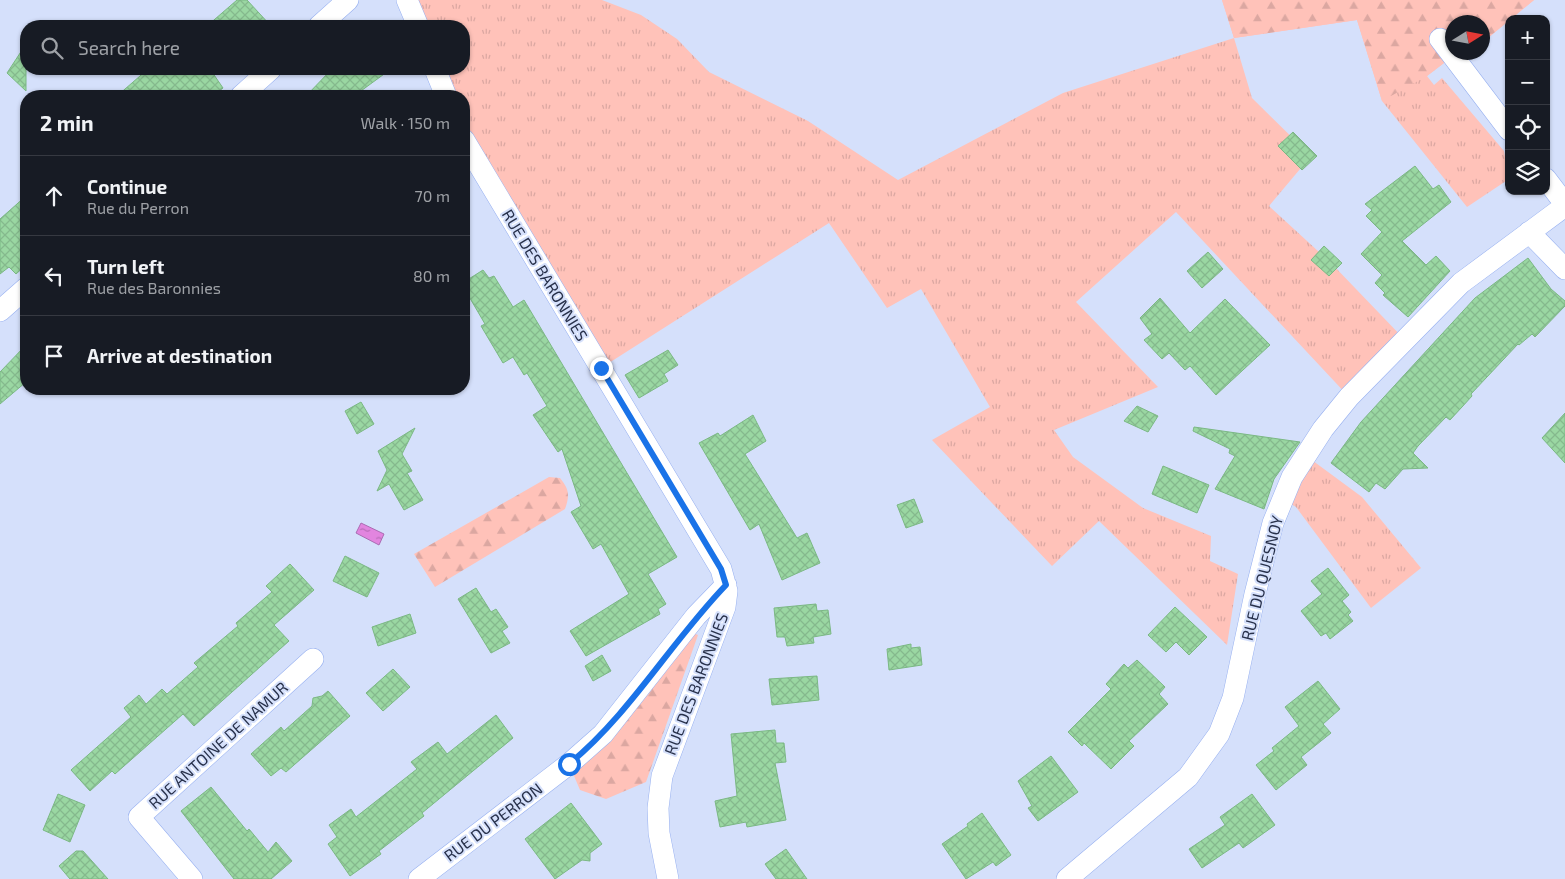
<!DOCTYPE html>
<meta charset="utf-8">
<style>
:root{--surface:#171b24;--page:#20242c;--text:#f1f3f6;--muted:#9ea1a6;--line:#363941}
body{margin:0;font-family:"Exo 2",sans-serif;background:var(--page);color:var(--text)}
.controls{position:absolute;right:15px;top:15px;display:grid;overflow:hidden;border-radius:10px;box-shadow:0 1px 4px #0004}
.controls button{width:45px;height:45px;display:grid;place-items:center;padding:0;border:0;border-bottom:1px solid var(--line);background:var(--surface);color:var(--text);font:25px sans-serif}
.compass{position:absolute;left:1445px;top:15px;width:45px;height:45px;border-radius:50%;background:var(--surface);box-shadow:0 1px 4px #0004;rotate:79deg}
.stop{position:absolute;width:15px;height:15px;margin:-11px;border:4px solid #1a73e8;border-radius:50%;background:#fff}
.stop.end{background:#1a73e8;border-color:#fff;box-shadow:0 1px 5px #0008}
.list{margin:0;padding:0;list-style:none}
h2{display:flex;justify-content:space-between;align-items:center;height:65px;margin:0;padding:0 20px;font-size:21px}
h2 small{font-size:16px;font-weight:400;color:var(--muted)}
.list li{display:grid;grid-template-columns:32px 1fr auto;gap:15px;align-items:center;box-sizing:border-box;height:80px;padding:0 20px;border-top:1px solid var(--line)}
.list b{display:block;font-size:19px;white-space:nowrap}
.list p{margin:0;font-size:16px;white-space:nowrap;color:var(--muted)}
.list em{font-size:16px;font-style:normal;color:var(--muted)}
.icon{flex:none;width:28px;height:28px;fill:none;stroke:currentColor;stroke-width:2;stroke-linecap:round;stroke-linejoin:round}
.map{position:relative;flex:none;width:1565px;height:879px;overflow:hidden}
.search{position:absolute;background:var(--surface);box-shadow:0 1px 4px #0004;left:20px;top:20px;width:450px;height:55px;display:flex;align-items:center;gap:12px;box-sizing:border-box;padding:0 18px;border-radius:20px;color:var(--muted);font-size:19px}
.panel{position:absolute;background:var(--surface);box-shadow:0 1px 4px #0004;left:20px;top:90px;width:450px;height:305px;border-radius:20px}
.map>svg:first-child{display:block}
</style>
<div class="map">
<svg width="1565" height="879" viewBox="0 0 1565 879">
<defs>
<pattern id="grass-tufts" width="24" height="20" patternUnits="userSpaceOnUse" patternTransform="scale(1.25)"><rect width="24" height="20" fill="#ffc2b9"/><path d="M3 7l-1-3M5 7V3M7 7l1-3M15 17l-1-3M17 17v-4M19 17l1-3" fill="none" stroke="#dba7a1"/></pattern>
<pattern id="forest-firs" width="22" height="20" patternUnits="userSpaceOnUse" patternTransform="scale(1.25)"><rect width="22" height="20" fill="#ffc2b9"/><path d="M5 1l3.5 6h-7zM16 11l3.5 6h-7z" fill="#dba7a1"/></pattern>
<pattern id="water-ripples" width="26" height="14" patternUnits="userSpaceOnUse" patternTransform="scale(1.25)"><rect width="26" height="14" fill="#e285df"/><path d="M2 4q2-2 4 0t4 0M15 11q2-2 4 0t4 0" fill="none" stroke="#b76db7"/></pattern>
<pattern id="building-cross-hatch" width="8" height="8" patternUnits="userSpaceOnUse" patternTransform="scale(1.25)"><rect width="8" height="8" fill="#9ad7a2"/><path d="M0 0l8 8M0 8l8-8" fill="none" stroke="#85b98d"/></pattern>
</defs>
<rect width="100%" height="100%" fill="#d5e0fb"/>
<!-- grass -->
<path fill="url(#grass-tufts)" d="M 407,0 L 602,0 L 641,15 L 677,39 L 709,72 L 808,121 L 898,180 L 1063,93 L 1234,38 L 1222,0 L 1534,0 L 1483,42 L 1482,22 L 1452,22 L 1452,52 L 1457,53 L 1427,76 L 1434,85 L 1442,78 L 1504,151 L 1509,179 L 1467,207 L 1382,101 L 1357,20 L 1234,38 L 1252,98 L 1311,156 L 1269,206 L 1331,263 L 1405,340 L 1349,397 L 1176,212 L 1076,302 L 1158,387 L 1054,430 L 1073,457 L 1143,508 L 1211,536 L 1210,561 L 1238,574 L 1227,645 L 1099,521 L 1052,566 L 932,440 L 990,407 L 921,289 L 887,308 L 829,223 L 601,368 L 464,140 L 464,96 L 446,96 L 435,69 L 464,69 L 464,26 L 418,26 Z
M 1305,455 L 1362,497 L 1421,568 L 1371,608 L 1296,507 L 1283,499 Z"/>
<!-- forest -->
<path fill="url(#forest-firs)" d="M 1222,0 L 1534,0 L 1483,42 L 1482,22 L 1452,22 L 1452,52 L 1457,53 L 1427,76 L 1382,101 L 1357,20 L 1234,38 Z
M 549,477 L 560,478 C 569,489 570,495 565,509 L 435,587 L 414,554 Z
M 686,630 L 698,635 L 646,782 L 606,799 L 580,790 L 569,764 Z"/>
<!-- water -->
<path fill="url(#water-ripples)" stroke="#aa6cb3" d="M 361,523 L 384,534 L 379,545 L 356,533 Z"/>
<!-- building -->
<path fill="url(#building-cross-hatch)" stroke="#7bb884" d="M 237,0 L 247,0 L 271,26 L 207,26 Z
M 26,44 L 26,91 L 7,73 Z
M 148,69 L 210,69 L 223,88 L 213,96 L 117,96 Z
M 332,69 L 391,69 L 354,96 L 306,96 Z
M 1293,132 L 1317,156 L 1302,170 L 1278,146 Z
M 1415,166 L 1433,189 L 1439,185 L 1451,202 L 1402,241 L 1426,265 L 1436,256 L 1450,271 L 1408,317 L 1383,295 L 1385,293 L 1375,283 L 1382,275 L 1361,254 L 1382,232 L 1366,216 L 1372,210 L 1365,204 Z
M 26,196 L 26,265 L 16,274 L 9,267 L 0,274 L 0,219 Z
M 1324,246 L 1342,263 L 1329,276 L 1311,260 Z
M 1208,252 L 1223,269 L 1202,288 L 1187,271 Z
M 1528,258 L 1551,289 L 1565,301 L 1565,306 L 1535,337 L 1532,334 L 1519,345 L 1518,344 L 1471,394 L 1472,396 L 1462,407 L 1450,420 L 1446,417 L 1418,446 L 1413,453 L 1428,468 L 1403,469 L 1385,489 L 1376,483 L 1369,492 L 1331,463 L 1361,422 L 1475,298 Z
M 483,270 L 489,278 L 494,276 L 513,307 L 524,300 L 677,557 L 648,574 L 666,604 L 658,609 L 660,614 L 586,656 L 570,631 L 629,594 L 601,544 L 593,549 L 571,512 L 581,506 L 562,449 L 558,452 L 533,415 L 547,406 L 527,373 L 524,375 L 513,357 L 503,363 L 481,326 L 485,324 L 464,288 L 464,282 Z
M 1160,298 L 1190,333 L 1225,299 L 1270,345 L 1216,395 L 1190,366 L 1185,370 L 1169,353 L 1162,359 L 1144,340 L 1152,334 L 1140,318 Z
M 26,345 L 26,382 L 0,404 L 0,372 Z
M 668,350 L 678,365 L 664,374 L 668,381 L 639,398 L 625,375 Z
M 361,402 L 374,424 L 357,434 L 345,411 Z
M 1137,406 L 1158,416 L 1148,432 L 1124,421 Z
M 1565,413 L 1565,463 L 1542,438 Z
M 753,415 L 766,441 L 745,454 L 797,538 L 807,533 L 820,563 L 782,580 L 759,524 L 750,530 L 699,443 L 718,433 L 720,436 Z
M 1194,427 L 1300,442 L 1274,479 L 1264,509 L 1215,489 L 1235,456 L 1229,453 L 1230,449 L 1193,431 Z
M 415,428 L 402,454 L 412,471 L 407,473 L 423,500 L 404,510 L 389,484 L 377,491 L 387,470 L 378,451 Z
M 1163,466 L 1209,485 L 1197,513 L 1152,494 Z
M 914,499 L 923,522 L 906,528 L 897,505 Z
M 345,556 L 379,573 L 367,597 L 333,581 Z
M 290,564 L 314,590 L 274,625 L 289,641 L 194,726 L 183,714 L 115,774 L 112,771 L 90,791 L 71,770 L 131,717 L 124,708 L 139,695 L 146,704 L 162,689 L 167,694 L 198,667 L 194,663 L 238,626 L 236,623 L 272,592 L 266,586 Z
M 1328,568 L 1349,595 L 1342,601 L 1351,612 L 1348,615 L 1353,621 L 1330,639 L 1326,633 L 1321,636 L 1301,611 L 1322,594 L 1311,581 Z
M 476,588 L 491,612 L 496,609 L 508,627 L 502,631 L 510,643 L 491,653 L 458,599 Z
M 816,604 L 817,611 L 828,610 L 831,634 L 813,637 L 814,643 L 787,646 L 785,637 L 777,637 L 774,608 Z
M 1175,607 L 1207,637 L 1189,655 L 1176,642 L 1166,652 L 1148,635 Z
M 410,614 L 416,633 L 378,646 L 372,627 Z
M 911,644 L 911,648 L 920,647 L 922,665 L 889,670 L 887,649 Z
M 602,655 L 611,671 L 593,681 L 585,666 Z
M 1137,660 L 1165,687 L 1159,694 L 1168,704 L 1129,741 L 1134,746 L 1111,769 L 1084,743 L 1082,746 L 1068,732 L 1111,689 L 1106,684 L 1124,664 L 1128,668 Z
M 393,669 L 410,687 L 383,711 L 366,693 Z
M 817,676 L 819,700 L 772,705 L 769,679 Z
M 1318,681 L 1340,709 L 1323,724 L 1331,733 L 1301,757 L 1307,765 L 1276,790 L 1256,765 L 1274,751 L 1272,748 L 1299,726 L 1285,707 Z
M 328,691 L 350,716 L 286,772 L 281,768 L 271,776 L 251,754 L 281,727 L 284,731 L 312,706 L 313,698 L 322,696 Z
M 496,715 L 513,738 L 422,813 L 424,816 L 379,851 L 381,854 L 350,876 L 328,844 L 337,837 L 329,825 L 351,809 L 356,817 L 417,769 L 411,762 L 438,742 L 447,754 Z
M 775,730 L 776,743 L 784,743 L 786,762 L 775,763 L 786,820 L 747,827 L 746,822 L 720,827 L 715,801 L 737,796 L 731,734 Z
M 1051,756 L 1078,792 L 1038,821 L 1028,808 L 1032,806 L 1018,781 Z
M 211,787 L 247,831 L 249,829 L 268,852 L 276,842 L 292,861 L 271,879 L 234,879 L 181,811 Z
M 58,794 L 85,805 L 70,842 L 43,830 Z
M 1252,794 L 1275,825 L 1243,848 L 1239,843 L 1202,868 L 1189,849 L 1225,825 L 1220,817 Z
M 571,803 L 602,844 L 590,853 L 590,861 L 582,860 L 555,879 L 525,839 Z
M 982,813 L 1011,855 L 996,866 L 993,862 L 966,879 L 942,844 L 968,826 L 967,824 Z
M 786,849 L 807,879 L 776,879 L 765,864 Z
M 76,851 L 83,851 L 108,879 L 70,879 L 59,866 Z"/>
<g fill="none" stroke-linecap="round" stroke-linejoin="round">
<!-- minor casing -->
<g stroke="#97b0f0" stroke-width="22">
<path id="minor" d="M 407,0 L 418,26
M 319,26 L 348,0
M 1440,39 L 1509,130
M 435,69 L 446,96
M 241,96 L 271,69
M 464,140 L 721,569 L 727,591 L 725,607 L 662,776 L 658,808 L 659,833 L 668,879
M 1546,179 L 1565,204
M 1529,232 L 1565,269
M 0,311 L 26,288
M 192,879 L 139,817 L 313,659
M 419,879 L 569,764 L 603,734 L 696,616 L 726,585
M 1067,879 L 1188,777 L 1219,734 L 1233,698 L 1255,594 L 1273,523 L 1292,477 L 1323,429 L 1349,397 L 1461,283 L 1565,206"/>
</g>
<!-- minor -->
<use href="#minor" stroke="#fff" stroke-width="21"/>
</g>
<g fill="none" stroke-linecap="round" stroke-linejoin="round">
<!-- route -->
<path stroke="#1a73e8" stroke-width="6" d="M 569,764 C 630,714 671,642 726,585 L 721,569 L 601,368"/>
</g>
<g text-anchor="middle" stroke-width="4" stroke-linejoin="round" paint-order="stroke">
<!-- street labels -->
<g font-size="16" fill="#28314b" stroke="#d5e0fb">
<text transform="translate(545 275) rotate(59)" y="6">RUE DES BARONNIES</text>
<text transform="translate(1262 578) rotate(-76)" y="6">RUE DU QUESNOY</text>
<text transform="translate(696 684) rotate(-69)" y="6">RUE DES BARONNIES</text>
<text transform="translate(218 745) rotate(-42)" y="6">RUE ANTOINE DE NAMUR</text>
<text transform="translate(493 822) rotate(-37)" y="6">RUE DU PERRON</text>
</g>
</g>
</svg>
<div class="controls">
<button>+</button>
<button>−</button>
<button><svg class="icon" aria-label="locate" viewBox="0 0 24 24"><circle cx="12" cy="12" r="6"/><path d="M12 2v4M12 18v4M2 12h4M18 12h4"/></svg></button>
<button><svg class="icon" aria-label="layers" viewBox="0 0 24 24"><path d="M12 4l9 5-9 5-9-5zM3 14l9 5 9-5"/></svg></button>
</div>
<svg class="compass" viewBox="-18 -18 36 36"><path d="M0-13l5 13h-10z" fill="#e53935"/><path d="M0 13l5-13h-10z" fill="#9ea1a6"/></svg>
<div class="stop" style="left:569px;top:764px"></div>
<div class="stop end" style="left:601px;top:368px"></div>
<div class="search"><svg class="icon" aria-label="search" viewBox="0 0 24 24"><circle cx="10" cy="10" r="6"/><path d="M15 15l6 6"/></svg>Search here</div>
<section class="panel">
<h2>2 min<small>Walk · 150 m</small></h2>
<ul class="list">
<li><svg class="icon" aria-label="ahead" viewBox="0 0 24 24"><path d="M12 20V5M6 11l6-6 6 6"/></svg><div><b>Continue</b><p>Rue du Perron</p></div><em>70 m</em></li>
<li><svg class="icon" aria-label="left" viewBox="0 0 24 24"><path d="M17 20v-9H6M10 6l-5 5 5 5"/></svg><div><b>Turn left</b><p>Rue des Baronnies</p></div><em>80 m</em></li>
<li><svg class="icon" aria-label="arrive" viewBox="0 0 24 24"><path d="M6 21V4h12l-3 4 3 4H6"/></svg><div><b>Arrive at destination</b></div></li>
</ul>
</section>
</div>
